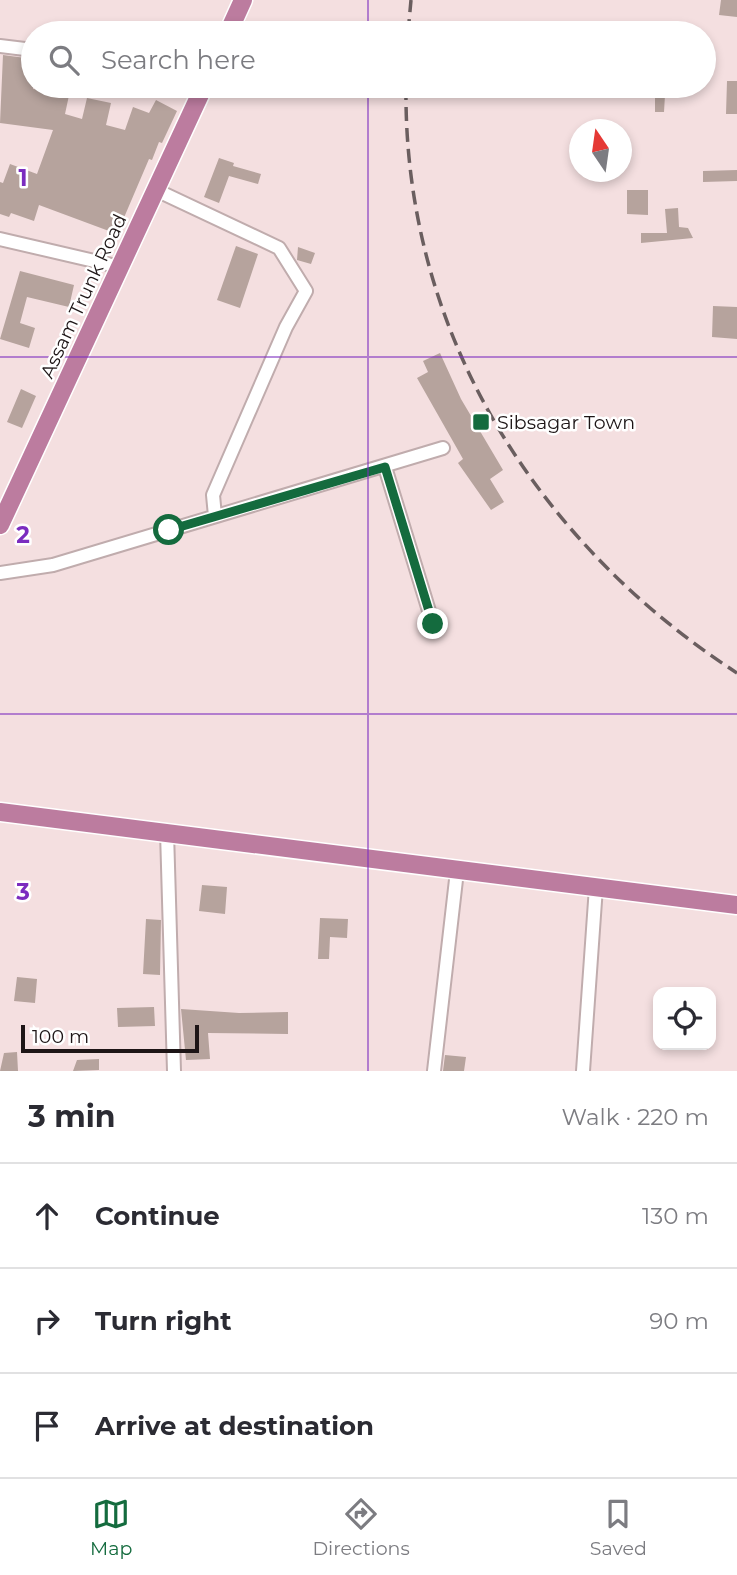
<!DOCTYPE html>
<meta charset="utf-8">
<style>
:root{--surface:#fff;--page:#f7f7f7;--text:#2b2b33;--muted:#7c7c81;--line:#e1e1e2;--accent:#146b3e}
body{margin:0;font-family:Montserrat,sans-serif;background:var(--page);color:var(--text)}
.controls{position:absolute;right:21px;bottom:21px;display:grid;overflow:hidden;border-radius:14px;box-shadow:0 4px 10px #0003}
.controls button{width:63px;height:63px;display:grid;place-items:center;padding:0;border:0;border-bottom:2px solid var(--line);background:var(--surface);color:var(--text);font:35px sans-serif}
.compass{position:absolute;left:569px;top:119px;width:63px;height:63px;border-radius:50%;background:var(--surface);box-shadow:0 4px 10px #0003;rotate:347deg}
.scale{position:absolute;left:21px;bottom:18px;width:178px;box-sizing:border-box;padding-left:7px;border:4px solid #1d1516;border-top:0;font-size:19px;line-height:24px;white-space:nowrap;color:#1d1516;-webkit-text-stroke:5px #fff;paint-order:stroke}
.stop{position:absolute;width:21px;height:21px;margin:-16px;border:5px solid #146b3e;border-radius:50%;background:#fff}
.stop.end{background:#146b3e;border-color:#fff;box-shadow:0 2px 7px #0008}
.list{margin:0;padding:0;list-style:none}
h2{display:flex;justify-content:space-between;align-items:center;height:91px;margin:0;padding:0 28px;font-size:30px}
h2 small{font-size:23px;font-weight:400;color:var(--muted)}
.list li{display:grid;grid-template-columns:46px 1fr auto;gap:21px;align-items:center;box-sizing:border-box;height:105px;padding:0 28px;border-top:2px solid var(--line)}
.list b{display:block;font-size:26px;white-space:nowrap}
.list em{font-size:23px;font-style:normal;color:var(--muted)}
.icon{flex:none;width:38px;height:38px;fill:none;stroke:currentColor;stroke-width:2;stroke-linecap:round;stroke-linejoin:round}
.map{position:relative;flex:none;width:737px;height:1071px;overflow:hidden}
.search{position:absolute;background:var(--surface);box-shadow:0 4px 10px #0003;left:21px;right:21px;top:21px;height:77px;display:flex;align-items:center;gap:18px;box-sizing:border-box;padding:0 24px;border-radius:38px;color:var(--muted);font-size:26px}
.sheet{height:406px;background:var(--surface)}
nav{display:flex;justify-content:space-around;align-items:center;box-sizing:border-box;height:98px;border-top:2px solid var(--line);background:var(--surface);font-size:19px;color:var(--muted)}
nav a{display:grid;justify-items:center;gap:4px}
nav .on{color:var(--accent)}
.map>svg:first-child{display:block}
</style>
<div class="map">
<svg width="737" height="1071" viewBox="0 0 737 1071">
<rect width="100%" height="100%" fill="#f4dfe0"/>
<!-- building -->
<path fill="#b6a39d" d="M 721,0 L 737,0 L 737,17 L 719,15 Z
M 3,55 L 33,59 L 33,89 L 53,92 L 54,86 L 71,86 L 65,114 L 82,119 L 87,98 L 111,103 L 106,125 L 125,130 L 133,107 L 149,113 L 156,100 L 177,111 L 162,143 L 159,142 L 152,160 L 149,159 L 117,234 L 39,205 L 34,221 L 11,213 L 9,217 L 0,214 L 0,182 L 3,183 L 10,164 L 37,174 L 53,130 L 0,123 Z
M 727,81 L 737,81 L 737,114 L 726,114 Z
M 655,95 L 665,95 L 664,112 L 655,112 Z
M 219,158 L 234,163 L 233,166 L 261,174 L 258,184 L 229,176 L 219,203 L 204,197 Z
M 737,170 L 737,181 L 703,182 L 703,171 Z
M 627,190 L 648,190 L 648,215 L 627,214 Z
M 678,208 L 679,227 L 688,228 L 693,238 L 641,243 L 641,233 L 667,233 L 665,209 Z
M 236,246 L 258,254 L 240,308 L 217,300 Z
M 298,247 L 315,253 L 311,264 L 297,260 Z
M 20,271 L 74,285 L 69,307 L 27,297 L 20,323 L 35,328 L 29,348 L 0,339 Z
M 713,306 L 737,307 L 737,339 L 712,337 Z
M 440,353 L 461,399 L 503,470 L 490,479 L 504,502 L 491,510 L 458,463 L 463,459 L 417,378 L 428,372 L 423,361 Z
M 21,389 L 36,396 L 22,428 L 7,422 Z
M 202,885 L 227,887 L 225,914 L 199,911 Z
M 320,918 L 348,919 L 347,938 L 330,937 L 329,959 L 318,959 Z
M 146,919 L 161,920 L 160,975 L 143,974 Z
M 17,977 L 37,979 L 35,1003 L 14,1001 Z
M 154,1007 L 155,1026 L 118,1027 L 117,1008 Z
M 181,1009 L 239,1013 L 288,1012 L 288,1034 L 208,1033 L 210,1059 L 186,1060 Z
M 17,1052 L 18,1071 L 0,1071 L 4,1053 Z
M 445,1055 L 466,1057 L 464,1071 L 443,1071 Z
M 99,1059 L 99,1070 L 73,1071 L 77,1060 Z"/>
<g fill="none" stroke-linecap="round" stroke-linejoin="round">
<!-- minor casing -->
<g stroke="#c0acad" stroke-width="16">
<path id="minor" d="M 0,46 L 33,50
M 156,190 L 279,248 L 306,291 L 286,327 L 213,495 L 215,516
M 0,239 L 120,267
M 385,467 L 433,624
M 0,573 L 53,565 L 443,448
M 167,832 L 174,1071
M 434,1071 L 457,871
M 583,1071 L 596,887"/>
</g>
<!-- highway casing -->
<g stroke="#fff" stroke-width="21">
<path id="highway" d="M 228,33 L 243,0
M 0,525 L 204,86
M 0,812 L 737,905"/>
</g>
<!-- minor -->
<use href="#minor" stroke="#fff" stroke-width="12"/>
<!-- highway -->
<use href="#highway" stroke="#bc7c9f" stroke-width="18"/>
<!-- rail -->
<path stroke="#6a5e5f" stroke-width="3.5" stroke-dasharray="14 7" stroke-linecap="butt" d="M 408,33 L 411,0
M 406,86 C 403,330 535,542 737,673"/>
</g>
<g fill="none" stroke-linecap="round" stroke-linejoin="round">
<!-- route -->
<path stroke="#146b3e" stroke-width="9" d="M 169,530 L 385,467 L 433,624"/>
</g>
<!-- grid -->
<path fill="none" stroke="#7b2cbf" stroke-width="2" stroke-opacity="0.55" d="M 368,0 L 368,33M 368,86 L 368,1071M 0,357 L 737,357M 0,714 L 737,714"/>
<!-- markers -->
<rect fill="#146b3e" stroke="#fff" stroke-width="2.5" x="472" y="413" width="18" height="18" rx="3.5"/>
<g text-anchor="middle" stroke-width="5" stroke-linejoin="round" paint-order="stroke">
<!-- street labels -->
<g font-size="19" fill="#1d1516" stroke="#fff">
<text transform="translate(83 296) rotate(-65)" y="7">Assam Trunk Road</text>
</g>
<!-- poi labels -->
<g font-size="19" fill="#1d1516" stroke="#fff" text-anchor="start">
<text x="497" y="429">Sibsagar Town</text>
</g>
</g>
<g font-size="23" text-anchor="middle" font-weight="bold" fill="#7b2cbf" stroke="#fff" stroke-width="5" stroke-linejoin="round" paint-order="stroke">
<text x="23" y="186">1</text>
<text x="23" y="543">2</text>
<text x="23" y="900">3</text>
</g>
</svg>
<div class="controls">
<button><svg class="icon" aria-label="locate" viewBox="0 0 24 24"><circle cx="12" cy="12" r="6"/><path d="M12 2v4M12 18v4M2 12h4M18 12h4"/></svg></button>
</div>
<svg class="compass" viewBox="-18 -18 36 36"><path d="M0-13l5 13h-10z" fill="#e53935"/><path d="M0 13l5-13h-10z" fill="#7c7c81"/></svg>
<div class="scale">100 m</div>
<div class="stop" style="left:169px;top:530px"></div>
<div class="stop end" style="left:433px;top:624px"></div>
<div class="search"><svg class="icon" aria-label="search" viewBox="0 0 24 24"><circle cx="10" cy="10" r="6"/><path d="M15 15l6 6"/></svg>Search here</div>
</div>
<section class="sheet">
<h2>3 min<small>Walk · 220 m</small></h2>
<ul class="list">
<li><svg class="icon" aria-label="ahead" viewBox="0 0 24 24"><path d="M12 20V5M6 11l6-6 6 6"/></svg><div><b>Continue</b></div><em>130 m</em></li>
<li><svg class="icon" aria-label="right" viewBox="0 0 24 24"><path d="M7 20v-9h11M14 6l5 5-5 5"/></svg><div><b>Turn right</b></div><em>90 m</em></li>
<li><svg class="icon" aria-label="arrive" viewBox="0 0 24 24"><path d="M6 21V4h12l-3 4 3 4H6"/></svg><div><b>Arrive at destination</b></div></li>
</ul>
</section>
<nav>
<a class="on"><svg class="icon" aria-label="map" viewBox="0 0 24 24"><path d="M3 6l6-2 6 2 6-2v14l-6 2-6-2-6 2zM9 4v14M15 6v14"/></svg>Map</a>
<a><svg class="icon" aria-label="directions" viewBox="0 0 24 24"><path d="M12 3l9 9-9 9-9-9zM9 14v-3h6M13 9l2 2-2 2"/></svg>Directions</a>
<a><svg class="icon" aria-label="saved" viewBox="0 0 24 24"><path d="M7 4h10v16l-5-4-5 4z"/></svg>Saved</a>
</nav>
